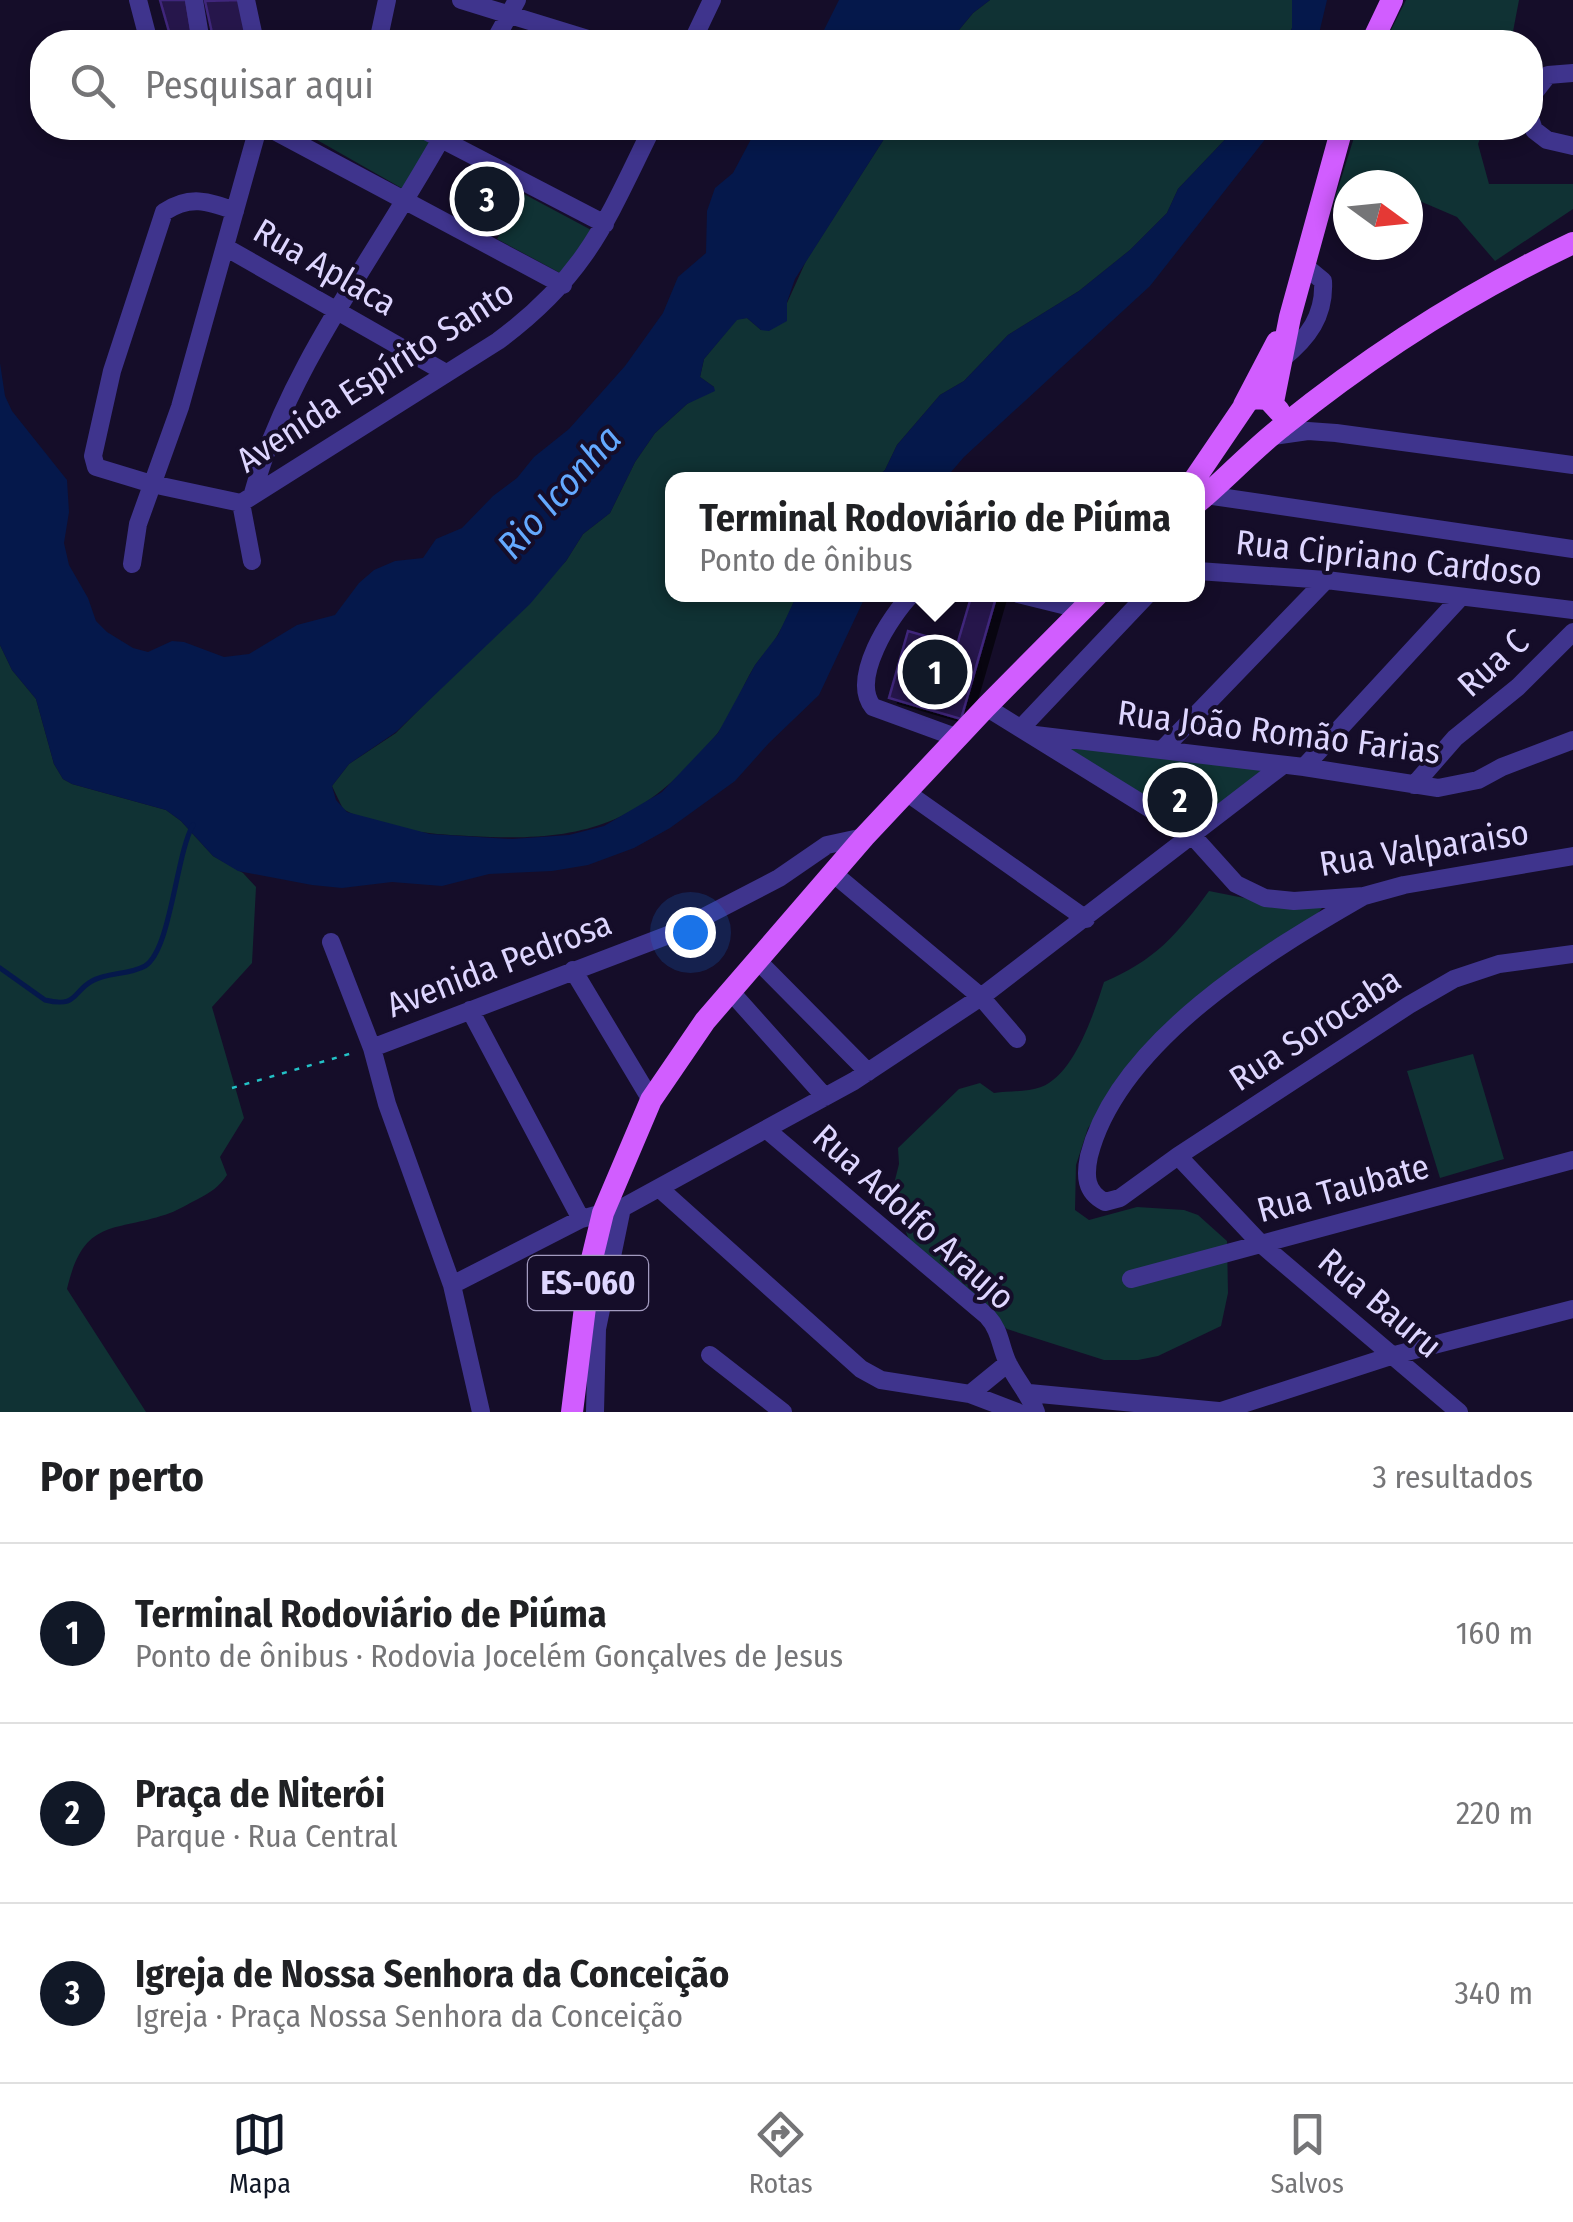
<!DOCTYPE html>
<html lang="pt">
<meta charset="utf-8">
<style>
:root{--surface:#fff;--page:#f2f2f2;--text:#202124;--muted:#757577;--line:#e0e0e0;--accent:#111827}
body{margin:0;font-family:"Fira Sans Condensed",sans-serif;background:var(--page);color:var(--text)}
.compass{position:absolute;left:1333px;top:170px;width:90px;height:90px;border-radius:50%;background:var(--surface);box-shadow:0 5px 15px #0003;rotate:105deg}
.you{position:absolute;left:690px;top:932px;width:35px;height:35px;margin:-25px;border:8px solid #fff;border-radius:50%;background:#1a73e8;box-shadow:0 0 0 15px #1a73e833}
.badge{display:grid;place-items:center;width:65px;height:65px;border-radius:50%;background:var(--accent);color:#fff;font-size:32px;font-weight:700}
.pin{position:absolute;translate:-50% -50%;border:5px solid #fff;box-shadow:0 2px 10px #0006}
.popup{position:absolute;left:665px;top:472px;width:540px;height:130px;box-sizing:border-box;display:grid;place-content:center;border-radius:20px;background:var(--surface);filter:drop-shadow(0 2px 8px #0005);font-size:32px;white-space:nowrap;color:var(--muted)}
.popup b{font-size:38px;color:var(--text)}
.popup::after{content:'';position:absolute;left:50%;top:100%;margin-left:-20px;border:20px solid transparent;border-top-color:var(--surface)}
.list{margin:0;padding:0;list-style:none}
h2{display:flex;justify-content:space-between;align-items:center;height:130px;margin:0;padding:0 40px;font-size:42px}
h2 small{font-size:32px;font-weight:400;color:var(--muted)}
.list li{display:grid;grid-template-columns:65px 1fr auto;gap:30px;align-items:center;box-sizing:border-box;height:180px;padding:0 40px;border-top:2px solid var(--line)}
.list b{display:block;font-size:38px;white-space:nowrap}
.list p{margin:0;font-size:32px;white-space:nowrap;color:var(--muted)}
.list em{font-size:32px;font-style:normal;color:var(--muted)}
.icon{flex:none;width:55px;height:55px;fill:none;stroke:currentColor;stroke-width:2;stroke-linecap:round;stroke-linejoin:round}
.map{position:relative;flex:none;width:1573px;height:1412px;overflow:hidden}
.search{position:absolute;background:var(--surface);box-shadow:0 5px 15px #0003;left:30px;right:30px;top:30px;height:110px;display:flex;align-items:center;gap:25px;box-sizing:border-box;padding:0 35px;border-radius:40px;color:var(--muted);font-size:38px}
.sheet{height:670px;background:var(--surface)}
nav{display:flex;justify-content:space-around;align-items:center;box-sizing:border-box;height:140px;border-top:2px solid var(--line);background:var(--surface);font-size:28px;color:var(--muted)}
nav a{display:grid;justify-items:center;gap:5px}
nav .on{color:var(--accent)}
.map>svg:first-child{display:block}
</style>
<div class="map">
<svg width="1573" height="1412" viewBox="0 0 1573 1412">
<defs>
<filter id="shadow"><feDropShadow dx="9" dy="5" stdDeviation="0" flood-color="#0009"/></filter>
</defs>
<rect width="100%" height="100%" fill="#150d29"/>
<!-- green -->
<path fill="#103234" d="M 990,0 L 1292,0 L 1292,28 L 1287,42 L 949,42 L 973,13 Z
M 1406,0 L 1519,0 L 1511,42 L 1385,42 Z
M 296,128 L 403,128 L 432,143 L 405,190 Z
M 891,128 L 1236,128 L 1178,189 L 1167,213 L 1130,250 L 1079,291 L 1008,335 L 964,381 L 940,395 L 897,445 L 885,470 L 875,479 L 672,480 L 672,594 L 797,595 C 791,608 785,623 777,636 C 771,647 761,656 754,667 C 741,688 733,714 717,734 C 642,825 585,843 469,836 C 428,834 380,830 343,809 L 332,786 L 349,764 L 396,733 L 566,561 L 583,534 L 610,513 L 635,462 L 655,433 L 687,404 L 714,387 L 700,377 L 704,359 L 737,319 L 747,318 L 761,330 L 787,303 L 806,261 Z
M 1357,128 L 1484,128 L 1478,144 L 1489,184 L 1573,184 L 1573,209 L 1495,261 L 1457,217 L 1408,196 L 1408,185 L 1348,185 L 1348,209 L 1334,201 Z
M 522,193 L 595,232 L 562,274 L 497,239 Z
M 0,645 L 12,670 L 36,699 L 54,764 L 63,779 L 72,784 L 166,810 L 181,821 L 213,856 L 243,873 L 256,887 L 252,963 L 212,1007 L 244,1118 L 220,1157 L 227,1175 C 219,1187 211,1192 198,1199 C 189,1203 179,1210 170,1213 C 115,1233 84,1216 67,1289 L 146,1412 L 0,1412 Z
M 1019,735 L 1280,765 L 1186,834 Z
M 1209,891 L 1274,904 L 1328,900 L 1306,929 L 1152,1053 L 1088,1128 L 1076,1165 L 1075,1210 L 1089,1220 L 1137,1207 L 1184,1210 L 1198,1215 L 1227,1241 L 1228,1293 L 1221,1326 L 1158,1356 L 1138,1360 L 1104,1360 L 1007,1329 L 909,1240 L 897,1207 L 894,1184 L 899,1164 L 898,1148 L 959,1089 L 980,1083 L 994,1093 C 1009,1091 1027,1092 1041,1087 C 1074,1075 1094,1013 1104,982 C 1154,961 1177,935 1209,891 Z
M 1473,1054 L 1504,1159 L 1440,1178 L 1407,1071 Z"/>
<!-- water -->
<path fill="#05184b" d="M 839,0 L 990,0 L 973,13 L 949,42 L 818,42 Z
M 1292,0 L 1327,0 L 1317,42 L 1287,42 L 1292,28 Z
M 757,128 L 891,128 L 795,279 L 787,302 L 787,321 L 769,331 L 761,330 L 747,318 L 737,320 L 704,359 L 700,377 L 714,387 L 715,391 L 687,404 L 655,433 L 635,462 L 610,513 L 583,534 L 566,561 L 530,604 L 396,732 L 349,764 L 332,786 L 336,800 L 347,812 L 430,834 L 512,839 L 569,835 L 604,826 L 662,792 L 718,733 L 755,665 L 778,635 L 797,595 L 866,595 L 819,695 L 769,743 L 735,781 L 670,828 L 634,848 L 588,865 L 552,871 L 489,874 L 442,886 L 392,882 L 342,888 L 312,885 L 238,871 L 213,856 L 181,821 L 166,810 L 72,784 L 63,779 L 54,764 L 36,699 L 12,670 L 0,645 L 0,363 L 5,396 L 12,411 L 67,480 L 69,512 L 64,543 L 69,565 L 88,598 L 96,621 L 107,632 L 133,648 L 148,652 L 172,641 L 184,642 L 224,657 L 249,654 L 297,625 L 335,615 L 359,583 L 374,570 L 395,561 L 423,558 L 436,539 L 462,528 L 493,496 L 517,478 L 534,457 L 569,429 L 625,366 L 663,313 L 678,277 L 706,253 L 707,211 L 715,188 L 733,173 Z
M 1236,128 L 1274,128 L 1150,286 L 964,457 L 945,479 L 875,479 L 885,470 L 897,445 L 940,395 L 964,381 L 1008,335 L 1079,291 L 1130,250 L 1167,213 L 1178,189 Z"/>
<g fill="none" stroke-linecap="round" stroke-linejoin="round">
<!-- stream -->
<path stroke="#05184b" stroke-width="5" d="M 0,968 L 45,1000 C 78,1008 72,992 92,981 C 107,972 129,975 145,966 C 171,950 176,854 193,825"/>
</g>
<!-- building -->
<path fill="#27174c" stroke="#3f277b" stroke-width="2.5" filter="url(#shadow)" d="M 160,0 L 186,0 L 193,42 L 172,42 Z
M 239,0 L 248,41 L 214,42 L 205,1 Z
M 972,594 L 997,594 L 961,719 L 889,698 L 908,631 L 957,645 Z"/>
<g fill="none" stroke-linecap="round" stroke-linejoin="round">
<!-- path -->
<path stroke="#23c1c6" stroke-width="2.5" stroke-dasharray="5 8" stroke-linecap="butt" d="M 232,1088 L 356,1052"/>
<!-- minor -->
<path stroke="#3f348d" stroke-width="18" d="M 138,0 L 149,42
M 194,0 L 201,42
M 246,0 L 255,42
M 461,0 L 598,42
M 378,42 L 387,0
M 494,42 L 517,0
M 692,42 L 712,0
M 1530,108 L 1534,93 L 1548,75 L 1573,73
M 1530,118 L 1534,130 L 1547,140 L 1573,146
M 269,128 L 563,285
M 420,128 L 605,224
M 235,211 C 207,201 190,195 164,212 L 112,371 L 93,456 L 96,467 L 152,484 L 241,503 L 498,341 C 586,276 606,222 652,128
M 225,247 L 446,373
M 1282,359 C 1308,338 1325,316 1323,281 L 1306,267
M 1273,436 L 1308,431 L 1336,433 L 1573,465
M 253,493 C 288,365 384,244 447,128
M 1206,495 L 1573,549
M 241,503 L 252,561
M 132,564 L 138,524 L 180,407 L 258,128
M 1198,571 L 1326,580 L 1573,610
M 912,594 C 890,616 850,679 873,707 L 958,738
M 1018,594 L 1083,610
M 986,707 L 1191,834 L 1236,884 L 1265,898 L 1294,901 L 1364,896 L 1404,885 L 1573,856
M 1021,728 L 1148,594
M 1035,735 L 1304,767 L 1438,788 L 1478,780 L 1502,767 L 1573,740
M 1162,750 L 1326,580
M 1304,767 L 1460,598
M 1414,785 L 1455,738 L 1518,687 L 1573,632
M 906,792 L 1086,919
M 834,874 L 981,997 L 1017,1039
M 1364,896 C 1268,951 1118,1041 1089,1156 C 1085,1175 1085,1192 1105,1202 L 1120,1198 L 1178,1156 L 1409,1005 L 1454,979 L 1499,964 L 1573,954
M 331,942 L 372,1048 L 387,1104 L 452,1285 L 481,1412
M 758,961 L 868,1072
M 573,970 L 651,1100
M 732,993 L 825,1097
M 470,1010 L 581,1219
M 372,1048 L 671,934 L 779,878 L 827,845 L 864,837
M 767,1130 L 987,1316 C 1000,1330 1000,1345 1007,1361 C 1015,1379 1029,1393 1036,1412
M 1178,1156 L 1261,1244 L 1459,1412
M 659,1188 L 861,1369 L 881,1380 L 970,1394 L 1017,1412
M 1131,1279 L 1573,1160
M 452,1285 L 581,1219 L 622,1208 L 854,1081 L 981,997 L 1283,765
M 710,1355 L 783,1412
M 1029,1393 L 1229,1412
M 970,1394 L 1008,1363
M 595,1412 L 597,1329 L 622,1208
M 1218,1412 L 1391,1356 L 1573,1309"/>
<!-- major -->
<path stroke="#d15dff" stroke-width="22" d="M 1372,42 L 1392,0
M 1273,402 L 1290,317 L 1342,128
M 1244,405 L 1277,342
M 1194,480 L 1247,402 L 1253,398 L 1268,399 L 1279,411
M 1198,502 C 1227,478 1253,449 1283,426 C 1371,355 1471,291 1573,243
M 572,1412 L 590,1267 L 603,1213 L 651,1100 L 705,1021 L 864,837 L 986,707 L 1098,594"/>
</g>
<g text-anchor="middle" stroke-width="8" stroke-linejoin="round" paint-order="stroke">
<!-- shield labels -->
<rect fill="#150d29" stroke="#a29abf" stroke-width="2.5" x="528" y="1256" width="120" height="54" rx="8"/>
<g font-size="32" font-weight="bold" fill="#ded6ff">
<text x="588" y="1294">ES-060</text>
</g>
<!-- street labels -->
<g font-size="35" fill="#ded6ff" stroke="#150d29">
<text transform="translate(325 267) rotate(30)" y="12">Rua Aplaca</text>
<text transform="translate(375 376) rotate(-33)" y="12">Avenida Espírito Santo</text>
<text transform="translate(1389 558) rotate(6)" y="12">Rua Cipriano Cardoso</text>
<text transform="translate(1493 663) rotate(-42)" y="12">Rua C</text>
<text transform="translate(1279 732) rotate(7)" y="12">Rua João Romão Farias</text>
<text transform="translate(1424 848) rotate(-9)" y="12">Rua Valparaiso</text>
<text transform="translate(499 964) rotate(-21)" y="12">Avenida Pedrosa</text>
<text transform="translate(1315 1029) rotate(-33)" y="12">Rua Sorocaba</text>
<text transform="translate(1343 1188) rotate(-15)" y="12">Rua Taubate</text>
<text transform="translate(914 1217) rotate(42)" y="12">Rua Adolfo Araujo</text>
<text transform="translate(1380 1303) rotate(40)" y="12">Rua Bauru</text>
</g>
<!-- water labels -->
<g font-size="38" font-style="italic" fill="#64a9ff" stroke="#150d29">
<text transform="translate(559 492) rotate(-48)" y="13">Rio Iconha</text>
</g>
</g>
</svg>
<svg class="compass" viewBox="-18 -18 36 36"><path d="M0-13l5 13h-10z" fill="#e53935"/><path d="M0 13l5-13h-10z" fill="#757577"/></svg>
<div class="you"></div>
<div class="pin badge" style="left:935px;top:672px">1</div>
<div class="popup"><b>Terminal Rodoviário de Piúma</b>Ponto de ônibus</div>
<div class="pin badge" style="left:1180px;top:800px">2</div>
<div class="pin badge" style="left:487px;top:199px">3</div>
<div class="search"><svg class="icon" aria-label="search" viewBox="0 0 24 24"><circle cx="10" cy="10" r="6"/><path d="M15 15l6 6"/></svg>Pesquisar aqui</div>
</div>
<section class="sheet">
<h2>Por perto<small>3 resultados</small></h2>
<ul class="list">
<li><span class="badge">1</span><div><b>Terminal Rodoviário de Piúma</b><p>Ponto de ônibus · Rodovia Jocelém Gonçalves de Jesus</p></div><em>160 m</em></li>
<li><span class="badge">2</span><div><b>Praça de Niterói</b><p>Parque · Rua Central</p></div><em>220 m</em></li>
<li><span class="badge">3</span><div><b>Igreja de Nossa Senhora da Conceição</b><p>Igreja · Praça Nossa Senhora da Conceição</p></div><em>340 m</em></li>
</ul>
</section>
<nav>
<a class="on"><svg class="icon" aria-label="map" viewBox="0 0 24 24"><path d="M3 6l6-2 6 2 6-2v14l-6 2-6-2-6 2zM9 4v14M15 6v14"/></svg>Mapa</a>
<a><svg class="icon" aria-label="directions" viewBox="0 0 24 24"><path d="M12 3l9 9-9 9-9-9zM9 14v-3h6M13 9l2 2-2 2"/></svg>Rotas</a>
<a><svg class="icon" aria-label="saved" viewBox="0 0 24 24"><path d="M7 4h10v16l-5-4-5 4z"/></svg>Salvos</a>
</nav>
